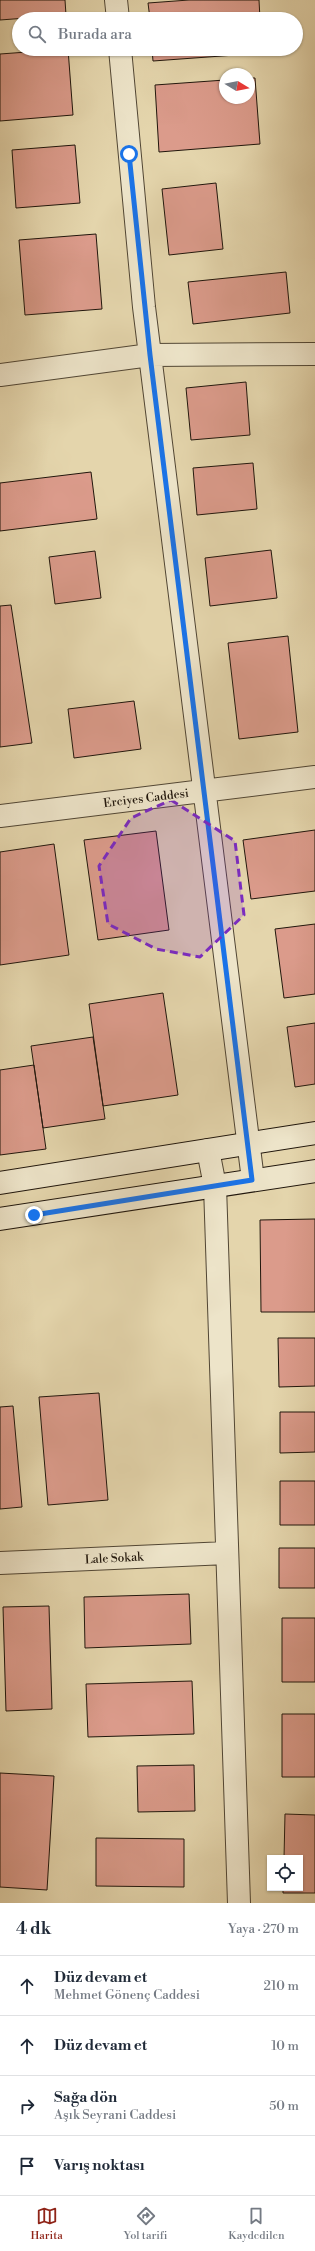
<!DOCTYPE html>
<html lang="tr">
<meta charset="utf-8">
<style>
:root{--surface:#fff;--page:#f6f6f7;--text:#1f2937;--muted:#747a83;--line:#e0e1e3;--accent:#8f2418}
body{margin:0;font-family:"Libre Bodoni",serif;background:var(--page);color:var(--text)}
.controls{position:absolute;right:12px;bottom:12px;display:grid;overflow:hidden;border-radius:0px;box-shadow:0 1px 3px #0004}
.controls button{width:36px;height:36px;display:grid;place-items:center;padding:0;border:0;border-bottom:1px solid var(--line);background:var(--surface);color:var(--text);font:20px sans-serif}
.compass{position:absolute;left:219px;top:68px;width:36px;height:36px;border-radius:50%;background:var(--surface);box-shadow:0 1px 3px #0004;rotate:100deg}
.stop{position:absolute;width:12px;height:12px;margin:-9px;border:3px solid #1a73e8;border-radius:50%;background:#fff}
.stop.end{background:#1a73e8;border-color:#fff;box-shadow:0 1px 4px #0008}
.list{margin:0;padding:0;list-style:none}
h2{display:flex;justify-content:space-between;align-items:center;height:52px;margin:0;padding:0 16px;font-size:17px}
h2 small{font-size:13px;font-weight:400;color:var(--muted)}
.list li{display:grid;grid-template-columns:26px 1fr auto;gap:12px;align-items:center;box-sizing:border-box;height:60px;padding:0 16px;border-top:1px solid var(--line)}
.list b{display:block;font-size:15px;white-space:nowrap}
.list p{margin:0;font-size:13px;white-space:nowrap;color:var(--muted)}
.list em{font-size:13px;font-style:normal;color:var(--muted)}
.icon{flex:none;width:22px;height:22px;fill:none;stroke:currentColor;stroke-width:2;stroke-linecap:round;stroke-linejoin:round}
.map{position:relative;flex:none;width:315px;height:1903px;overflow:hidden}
.search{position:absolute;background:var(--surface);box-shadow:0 1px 3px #0004;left:12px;right:12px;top:12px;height:44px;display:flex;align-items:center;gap:10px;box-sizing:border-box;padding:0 14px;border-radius:22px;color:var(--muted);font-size:15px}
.sheet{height:292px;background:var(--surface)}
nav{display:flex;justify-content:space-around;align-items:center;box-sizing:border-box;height:56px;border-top:1px solid var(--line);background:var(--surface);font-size:11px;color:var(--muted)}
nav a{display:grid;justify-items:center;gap:2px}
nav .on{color:var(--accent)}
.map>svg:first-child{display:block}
</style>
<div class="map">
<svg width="315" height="1903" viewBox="0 0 315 1903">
<rect width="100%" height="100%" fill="#e4d5ac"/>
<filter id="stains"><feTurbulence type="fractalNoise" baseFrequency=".005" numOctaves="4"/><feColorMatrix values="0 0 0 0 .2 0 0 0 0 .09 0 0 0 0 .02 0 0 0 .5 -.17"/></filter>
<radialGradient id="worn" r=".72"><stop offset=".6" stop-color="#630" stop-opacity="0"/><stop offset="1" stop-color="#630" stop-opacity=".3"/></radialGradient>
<!-- building -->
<path fill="#db9b8b" stroke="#20160c" d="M 0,0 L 65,0 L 66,15 L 0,20 Z
M 189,0 L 259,0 L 260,19 L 150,19 L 148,3 Z
M 68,49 L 73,115 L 0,121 L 0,54 Z
M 152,49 L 262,49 L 263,53 L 153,61 Z
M 249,78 L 255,78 L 260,144 L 159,152 L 155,85 L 225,80 L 225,98 L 249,98 Z
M 75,145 L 80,203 L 16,208 L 12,150 Z
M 216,183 L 223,249 L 169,255 L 162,189 Z
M 96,234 L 102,309 L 25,315 L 19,240 Z
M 286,272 L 290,313 L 193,324 L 188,282 Z
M 246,382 L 250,435 L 191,440 L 186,388 Z
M 253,463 L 257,509 L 197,515 L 193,468 Z
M 91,472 L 97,519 L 0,531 L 0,483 Z
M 271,550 L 277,598 L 210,606 L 205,558 Z
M 95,551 L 101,598 L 55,604 L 49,557 Z
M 11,605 L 32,743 L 0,747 L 0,606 Z
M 288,636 L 298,732 L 239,739 L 228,643 Z
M 134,701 L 141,749 L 74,758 L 68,709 Z
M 315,830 L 315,891 L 251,899 L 243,840 Z
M 156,831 L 169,930 L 98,940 L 84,840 Z
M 54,844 L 69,955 L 0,965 L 0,852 Z
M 315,924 L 315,994 L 284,998 L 275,929 Z
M 163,993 L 178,1095 L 103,1106 L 89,1004 Z
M 315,1023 L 315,1084 L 295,1087 L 287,1027 Z
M 93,1037 L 105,1119 L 43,1128 L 31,1046 Z
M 34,1065 L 46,1149 L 0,1155 L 0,1070 Z
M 315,1219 L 315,1312 L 261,1312 L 260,1220 Z
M 278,1338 L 315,1338 L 315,1386 L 279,1387 Z
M 99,1393 L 108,1500 L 48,1505 L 39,1397 Z
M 13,1406 L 22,1507 L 0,1509 L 0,1407 Z
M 280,1412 L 315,1412 L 315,1452 L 280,1453 Z
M 280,1481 L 315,1481 L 315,1525 L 280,1525 Z
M 279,1548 L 315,1548 L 315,1588 L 279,1588 Z
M 189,1594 L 191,1644 L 85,1648 L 84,1597 Z
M 49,1606 L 52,1709 L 6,1711 L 3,1607 Z
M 282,1618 L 315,1618 L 315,1682 L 282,1682 Z
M 192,1681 L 194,1734 L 88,1737 L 86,1684 Z
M 282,1714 L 315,1714 L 315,1777 L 282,1777 Z
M 194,1765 L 195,1811 L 138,1812 L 137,1766 Z
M 0,1773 L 54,1776 L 47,1890 L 0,1887 Z
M 285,1814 L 315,1815 L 315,1893 L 283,1893 L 283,1888 L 300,1888 L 300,1858 L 284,1858 Z
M 96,1838 L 184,1839 L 184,1887 L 96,1886 Z"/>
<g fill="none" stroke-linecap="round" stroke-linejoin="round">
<!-- street casing -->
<g stroke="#514634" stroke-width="24">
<path id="street" d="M 116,0 L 118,19
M 120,49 L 144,307 L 253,1180
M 0,375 L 150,355 L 315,354
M 0,816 L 315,777
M 208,1150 L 215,1186 L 239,1903
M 0,1563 L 227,1553"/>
</g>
<!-- secondary casing -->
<g stroke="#20160c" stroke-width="24">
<path id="secondary" d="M 0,1183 L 315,1133
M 0,1219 L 315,1171"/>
</g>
<!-- street -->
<use href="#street" stroke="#ede4c9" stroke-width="22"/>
<!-- secondary -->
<use href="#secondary" stroke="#ede4c9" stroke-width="22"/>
</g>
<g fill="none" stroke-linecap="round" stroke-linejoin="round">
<!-- route -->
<path stroke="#1a73e8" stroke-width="5" d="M 34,1215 L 252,1180 L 150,355 L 129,154"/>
</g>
<!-- marked area -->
<path fill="#7b2cbf" fill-opacity="0.2" stroke="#7b2cbf" stroke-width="3" stroke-dasharray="8 5" stroke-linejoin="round" d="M 171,800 L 235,841 L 244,915 L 200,957 L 156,949 L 108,924 L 99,866 L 131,818 Z"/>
<g text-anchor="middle" stroke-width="3.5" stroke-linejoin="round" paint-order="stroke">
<!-- street labels -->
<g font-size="12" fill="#20160c" stroke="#ede4c9">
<text transform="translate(146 798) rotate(-7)" y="4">Erciyes Caddesi</text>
<text transform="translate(114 1558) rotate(-3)" y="4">Lale Sokak</text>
</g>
</g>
<rect width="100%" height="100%" filter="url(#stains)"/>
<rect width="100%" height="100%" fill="url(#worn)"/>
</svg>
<div class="controls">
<button><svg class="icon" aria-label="locate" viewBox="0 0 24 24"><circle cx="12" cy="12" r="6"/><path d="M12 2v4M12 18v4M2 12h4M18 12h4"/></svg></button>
</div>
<svg class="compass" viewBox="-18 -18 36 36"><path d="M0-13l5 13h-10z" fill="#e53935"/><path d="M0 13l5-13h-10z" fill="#747a83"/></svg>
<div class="stop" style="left:129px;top:154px"></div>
<div class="stop end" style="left:34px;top:1215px"></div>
<div class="search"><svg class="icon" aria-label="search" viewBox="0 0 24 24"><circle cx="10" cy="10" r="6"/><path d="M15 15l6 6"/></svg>Burada ara</div>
</div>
<section class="sheet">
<h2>4 dk<small>Yaya · 270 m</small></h2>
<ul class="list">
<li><svg class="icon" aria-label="ahead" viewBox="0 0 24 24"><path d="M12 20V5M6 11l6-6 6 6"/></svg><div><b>Düz devam et</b><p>Mehmet Gönenç Caddesi</p></div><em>210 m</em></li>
<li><svg class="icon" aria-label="ahead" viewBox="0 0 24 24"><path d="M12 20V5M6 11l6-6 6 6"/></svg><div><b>Düz devam et</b></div><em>10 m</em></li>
<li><svg class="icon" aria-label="right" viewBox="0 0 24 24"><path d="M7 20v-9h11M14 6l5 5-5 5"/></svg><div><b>Sağa dön</b><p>Aşık Seyrani Caddesi</p></div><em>50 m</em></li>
<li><svg class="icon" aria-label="arrive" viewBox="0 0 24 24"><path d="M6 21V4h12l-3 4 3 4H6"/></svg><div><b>Varış noktası</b></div></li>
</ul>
</section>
<nav>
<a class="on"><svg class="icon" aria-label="map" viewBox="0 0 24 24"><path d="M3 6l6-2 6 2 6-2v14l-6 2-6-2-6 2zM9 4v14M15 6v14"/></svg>Harita</a>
<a><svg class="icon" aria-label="directions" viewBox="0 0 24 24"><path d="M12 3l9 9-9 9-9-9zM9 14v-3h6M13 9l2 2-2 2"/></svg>Yol tarifi</a>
<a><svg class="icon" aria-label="saved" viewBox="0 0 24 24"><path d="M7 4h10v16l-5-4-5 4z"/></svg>Kaydedilen</a>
</nav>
